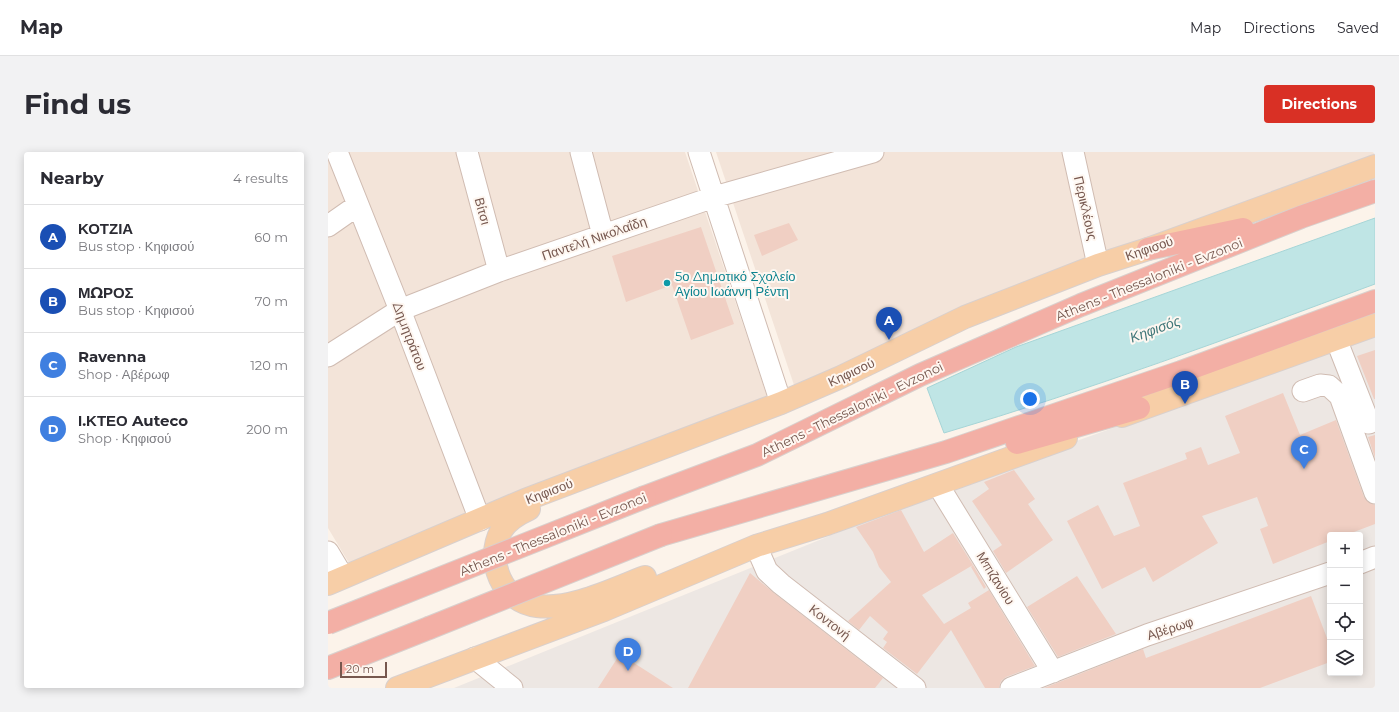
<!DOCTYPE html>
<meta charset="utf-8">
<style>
:root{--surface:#fff;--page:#f2f2f3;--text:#2b2b33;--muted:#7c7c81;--line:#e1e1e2;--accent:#d93025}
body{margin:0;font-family:Montserrat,sans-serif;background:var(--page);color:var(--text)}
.controls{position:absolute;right:12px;bottom:12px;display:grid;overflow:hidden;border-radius:4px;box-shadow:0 2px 10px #0003}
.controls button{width:36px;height:36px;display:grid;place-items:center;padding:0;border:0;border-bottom:1px solid var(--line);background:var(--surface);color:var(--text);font:20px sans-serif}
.scale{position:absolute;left:12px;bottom:10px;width:47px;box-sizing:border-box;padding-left:4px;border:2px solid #76574e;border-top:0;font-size:11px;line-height:14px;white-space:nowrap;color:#76574e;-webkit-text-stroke:3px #fef7f1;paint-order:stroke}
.you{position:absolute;left:702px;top:247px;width:14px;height:14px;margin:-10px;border:3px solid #fff;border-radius:50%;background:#1a73e8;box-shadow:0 0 0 6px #1a73e833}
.badge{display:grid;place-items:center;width:26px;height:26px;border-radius:50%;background:var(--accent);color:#fff;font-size:13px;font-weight:700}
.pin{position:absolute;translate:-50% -33px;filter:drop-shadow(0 1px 2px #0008)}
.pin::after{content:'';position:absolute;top:21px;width:14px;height:12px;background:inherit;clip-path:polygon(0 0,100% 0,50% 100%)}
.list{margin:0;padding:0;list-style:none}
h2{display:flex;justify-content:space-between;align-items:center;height:52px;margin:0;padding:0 16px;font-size:17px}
h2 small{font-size:13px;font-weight:400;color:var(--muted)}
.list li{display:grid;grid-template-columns:26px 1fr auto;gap:12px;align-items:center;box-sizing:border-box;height:64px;padding:0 16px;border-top:1px solid var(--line)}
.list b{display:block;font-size:15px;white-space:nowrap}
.list p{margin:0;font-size:13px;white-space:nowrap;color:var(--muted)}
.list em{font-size:13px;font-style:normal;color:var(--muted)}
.icon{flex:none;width:22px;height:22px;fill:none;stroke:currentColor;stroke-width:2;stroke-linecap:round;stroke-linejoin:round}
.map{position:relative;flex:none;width:1047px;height:536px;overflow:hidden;border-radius:4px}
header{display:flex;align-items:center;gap:24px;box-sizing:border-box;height:56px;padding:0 20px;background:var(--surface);border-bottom:1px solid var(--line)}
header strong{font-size:19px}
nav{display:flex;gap:22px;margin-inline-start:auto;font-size:14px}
.intro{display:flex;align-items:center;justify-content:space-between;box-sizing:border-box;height:96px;padding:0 24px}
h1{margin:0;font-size:28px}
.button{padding:10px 18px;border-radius:4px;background:var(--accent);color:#fff;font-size:14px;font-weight:700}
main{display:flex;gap:24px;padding:0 24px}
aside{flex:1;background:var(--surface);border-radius:4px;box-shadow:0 2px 10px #0003}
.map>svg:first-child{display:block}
</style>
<header>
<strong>Map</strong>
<nav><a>Map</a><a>Directions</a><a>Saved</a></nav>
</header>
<div class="intro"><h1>Find us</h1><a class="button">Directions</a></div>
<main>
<aside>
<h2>Nearby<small>4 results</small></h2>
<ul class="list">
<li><span class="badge" style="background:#1a4fb4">A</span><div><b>ΚΟΤΖΙΑ</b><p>Bus stop · Κηφισού</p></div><em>60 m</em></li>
<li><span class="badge" style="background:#1a4fb4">B</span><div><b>ΜΩΡΟΣ</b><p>Bus stop · Κηφισού</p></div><em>70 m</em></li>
<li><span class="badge" style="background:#3f7fe0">C</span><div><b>Ravenna</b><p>Shop · Αβέρωφ</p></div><em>120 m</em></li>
<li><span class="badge" style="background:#3f7fe0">D</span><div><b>Ι.ΚΤΕΟ Auteco</b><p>Shop · Κηφισού</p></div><em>200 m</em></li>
</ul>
</aside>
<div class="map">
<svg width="1047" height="536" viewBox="0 0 1047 536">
<rect width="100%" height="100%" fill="#fcf3ea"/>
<!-- residential -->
<path fill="#f3e4d9" d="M 0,0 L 357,0 L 440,247 L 21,411 L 0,376 Z
M 388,0 L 1047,0 L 1047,13 L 467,236 Z"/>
<!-- industrial -->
<path fill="#ede7e3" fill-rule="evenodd" d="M 1047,183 L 1047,536 L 126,536 L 647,325 ZM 1002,383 L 1032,383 L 1032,521 L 1002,521 Z"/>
<!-- water -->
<path fill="#bfe5e5" stroke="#a6d5d7" d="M 1047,66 L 1047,132 C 904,185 762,238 616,281 L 599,236 L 688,195 Z"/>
<!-- building -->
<path fill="#f0cfc3" d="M 461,71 L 470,88 L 434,104 L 426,83 Z
M 373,75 L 406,172 L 363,188 L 344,133 L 298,150 L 284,104 Z
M 1047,198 L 1047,247 L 1046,247 L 1029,204 Z
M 955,241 L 972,283 L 1008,268 L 1036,345 L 1040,350 L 1047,353 L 1047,372 L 1018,383 L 1002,383 L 1002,389 L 945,412 L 932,377 L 940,374 L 929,345 L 874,364 L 890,391 L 825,430 L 817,415 L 774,437 L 739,369 L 770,353 L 786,384 L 812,374 L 795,331 L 859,307 L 857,301 L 873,295 L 880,313 L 912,301 L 897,264 Z
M 1047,283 L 1047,306 L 1040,285 Z
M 686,318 L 707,347 L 700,352 L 725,388 L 678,421 L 665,399 L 674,393 L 644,349 L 661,337 L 656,330 Z
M 573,358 L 596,400 L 625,381 L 645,413 L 594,443 L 616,472 L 643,456 L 640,451 L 661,438 L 707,514 L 678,525 L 673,529 L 671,536 L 657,536 L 623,478 L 589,522 L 555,496 L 559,490 L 555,487 L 560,480 L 542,464 L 531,478 L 520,469 L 563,430 L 551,415 L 545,400 L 528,375 Z
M 645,413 L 658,435 L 656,437 L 643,415 Z
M 422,421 L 446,441 L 555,526 L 547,536 L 360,536 Z
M 749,424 L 788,482 L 730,505 L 699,455 Z
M 983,444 L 1002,494 L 1002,510 L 932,536 L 716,536 L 815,497 L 818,506 Z
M 292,502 L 345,536 L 270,536 Z"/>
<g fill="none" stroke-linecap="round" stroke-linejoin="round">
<!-- minor casing -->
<g stroke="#d0bcb2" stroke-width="23">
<path id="minor" d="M 9,0 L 72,158 L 152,368
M 139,0 L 171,119
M 253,0 L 275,83
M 371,0 L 453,251
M 745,0 L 770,113
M 0,74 L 30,53
M 1008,187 L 1041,271
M 0,204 L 72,158 L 171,119 L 386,45 L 545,0
M 975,239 L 992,233 L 1001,234 L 1012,244 L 1047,341
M 610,333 L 725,520
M 428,394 L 439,419 L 453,432 L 587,536
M 0,400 L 15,425
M 1032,411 L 1047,405
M 147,506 L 184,536
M 683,536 L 819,483 L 1002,421"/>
</g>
<!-- major casing -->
<g stroke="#d9d0cd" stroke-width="24">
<path id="major" d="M 794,264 L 1047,173
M 201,357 C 190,362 179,368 173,379 C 157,409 174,450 209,454 C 244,458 285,437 317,425
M 0,432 L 197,348 L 453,251 L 513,225 L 637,165 L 770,113 L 820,97 L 1047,14
M 69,536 L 276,458 L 428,394 L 499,372 L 738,286"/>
</g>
<!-- highway casing -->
<g stroke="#d9d0cd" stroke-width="24">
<path id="highway" d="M 820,97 L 915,77
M 689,291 L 811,256
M 317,345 L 429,303 L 592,223 L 753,153 L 973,65 L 1047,39
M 333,383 L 618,300 L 853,220 L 1047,149
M 0,516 L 101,476"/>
</g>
<!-- minor -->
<use href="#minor" stroke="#fff" stroke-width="21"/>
<!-- major -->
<use href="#major" stroke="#f7cea7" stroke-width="22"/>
<!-- highway -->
<use href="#highway" stroke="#f3afa5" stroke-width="22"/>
<!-- highway-bridge casing -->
<g stroke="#d9d0cd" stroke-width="24" stroke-linecap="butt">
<path id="highway-bridge" d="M 0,471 L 317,345
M 101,476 L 333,383"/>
</g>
<!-- highway-bridge -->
<use href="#highway-bridge" stroke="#f3afa5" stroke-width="22"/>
</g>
<!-- markers -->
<circle fill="#0f9aa8" stroke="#fef7f1" stroke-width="1.5" cx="339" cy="131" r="4"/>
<g text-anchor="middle" stroke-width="4" stroke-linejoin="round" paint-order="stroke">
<!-- street labels -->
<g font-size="13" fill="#76574e" stroke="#fef7f1">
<text transform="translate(758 56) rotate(77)" y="5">Περικλέους</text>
<text transform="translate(155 59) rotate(75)" y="5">Βίτσι</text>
<text transform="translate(266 86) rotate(-19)" y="5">Παντελή Νικολαΐδη</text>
<text transform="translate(821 96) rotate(-19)" y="5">Κηφισού</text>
<text transform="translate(821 127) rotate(-22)" y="5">Athens - Thessaloniki - Evzonoi</text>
<text transform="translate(82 184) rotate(69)" y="5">Δημητράτου</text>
<text transform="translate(523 220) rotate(-25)" y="5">Κηφισού</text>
<text transform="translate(524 257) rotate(-26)" y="5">Athens - Thessaloniki - Evzonoi</text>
<text transform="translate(221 339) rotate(-21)" y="5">Κηφισού</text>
<text transform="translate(225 382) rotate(-22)" y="5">Athens - Thessaloniki - Evzonoi</text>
<text transform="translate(668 426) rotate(58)" y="5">Μπιζανίου</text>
<text transform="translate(502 470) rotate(38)" y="5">Κοντονή</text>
<text transform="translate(842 476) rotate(-18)" y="5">Αβέρωφ</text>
</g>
<!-- culture labels -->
<g font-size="13" fill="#0d838f" stroke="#fef7f1" text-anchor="start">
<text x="347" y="129">5ο Δημοτικό Σχολείο<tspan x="347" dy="15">Αγίου Ιωάννη Ρέντη</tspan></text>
</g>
<!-- water labels -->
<g font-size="14" font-style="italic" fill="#42787a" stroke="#fef7f1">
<text transform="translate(827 177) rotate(-20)" y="5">Κηφισός</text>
</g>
</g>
</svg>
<div class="controls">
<button>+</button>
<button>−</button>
<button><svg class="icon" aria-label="locate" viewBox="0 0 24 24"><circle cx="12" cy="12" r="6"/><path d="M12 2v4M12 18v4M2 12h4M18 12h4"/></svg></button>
<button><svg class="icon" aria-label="layers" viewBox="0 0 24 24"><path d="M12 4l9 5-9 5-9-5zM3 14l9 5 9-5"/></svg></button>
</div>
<div class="scale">20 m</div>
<div class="you"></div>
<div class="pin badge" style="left:561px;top:188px;background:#1a4fb4">A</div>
<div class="pin badge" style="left:857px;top:252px;background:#1a4fb4">B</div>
<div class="pin badge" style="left:976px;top:317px;background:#3f7fe0">C</div>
<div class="pin badge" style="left:300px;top:519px;background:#3f7fe0">D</div>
</div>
</main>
